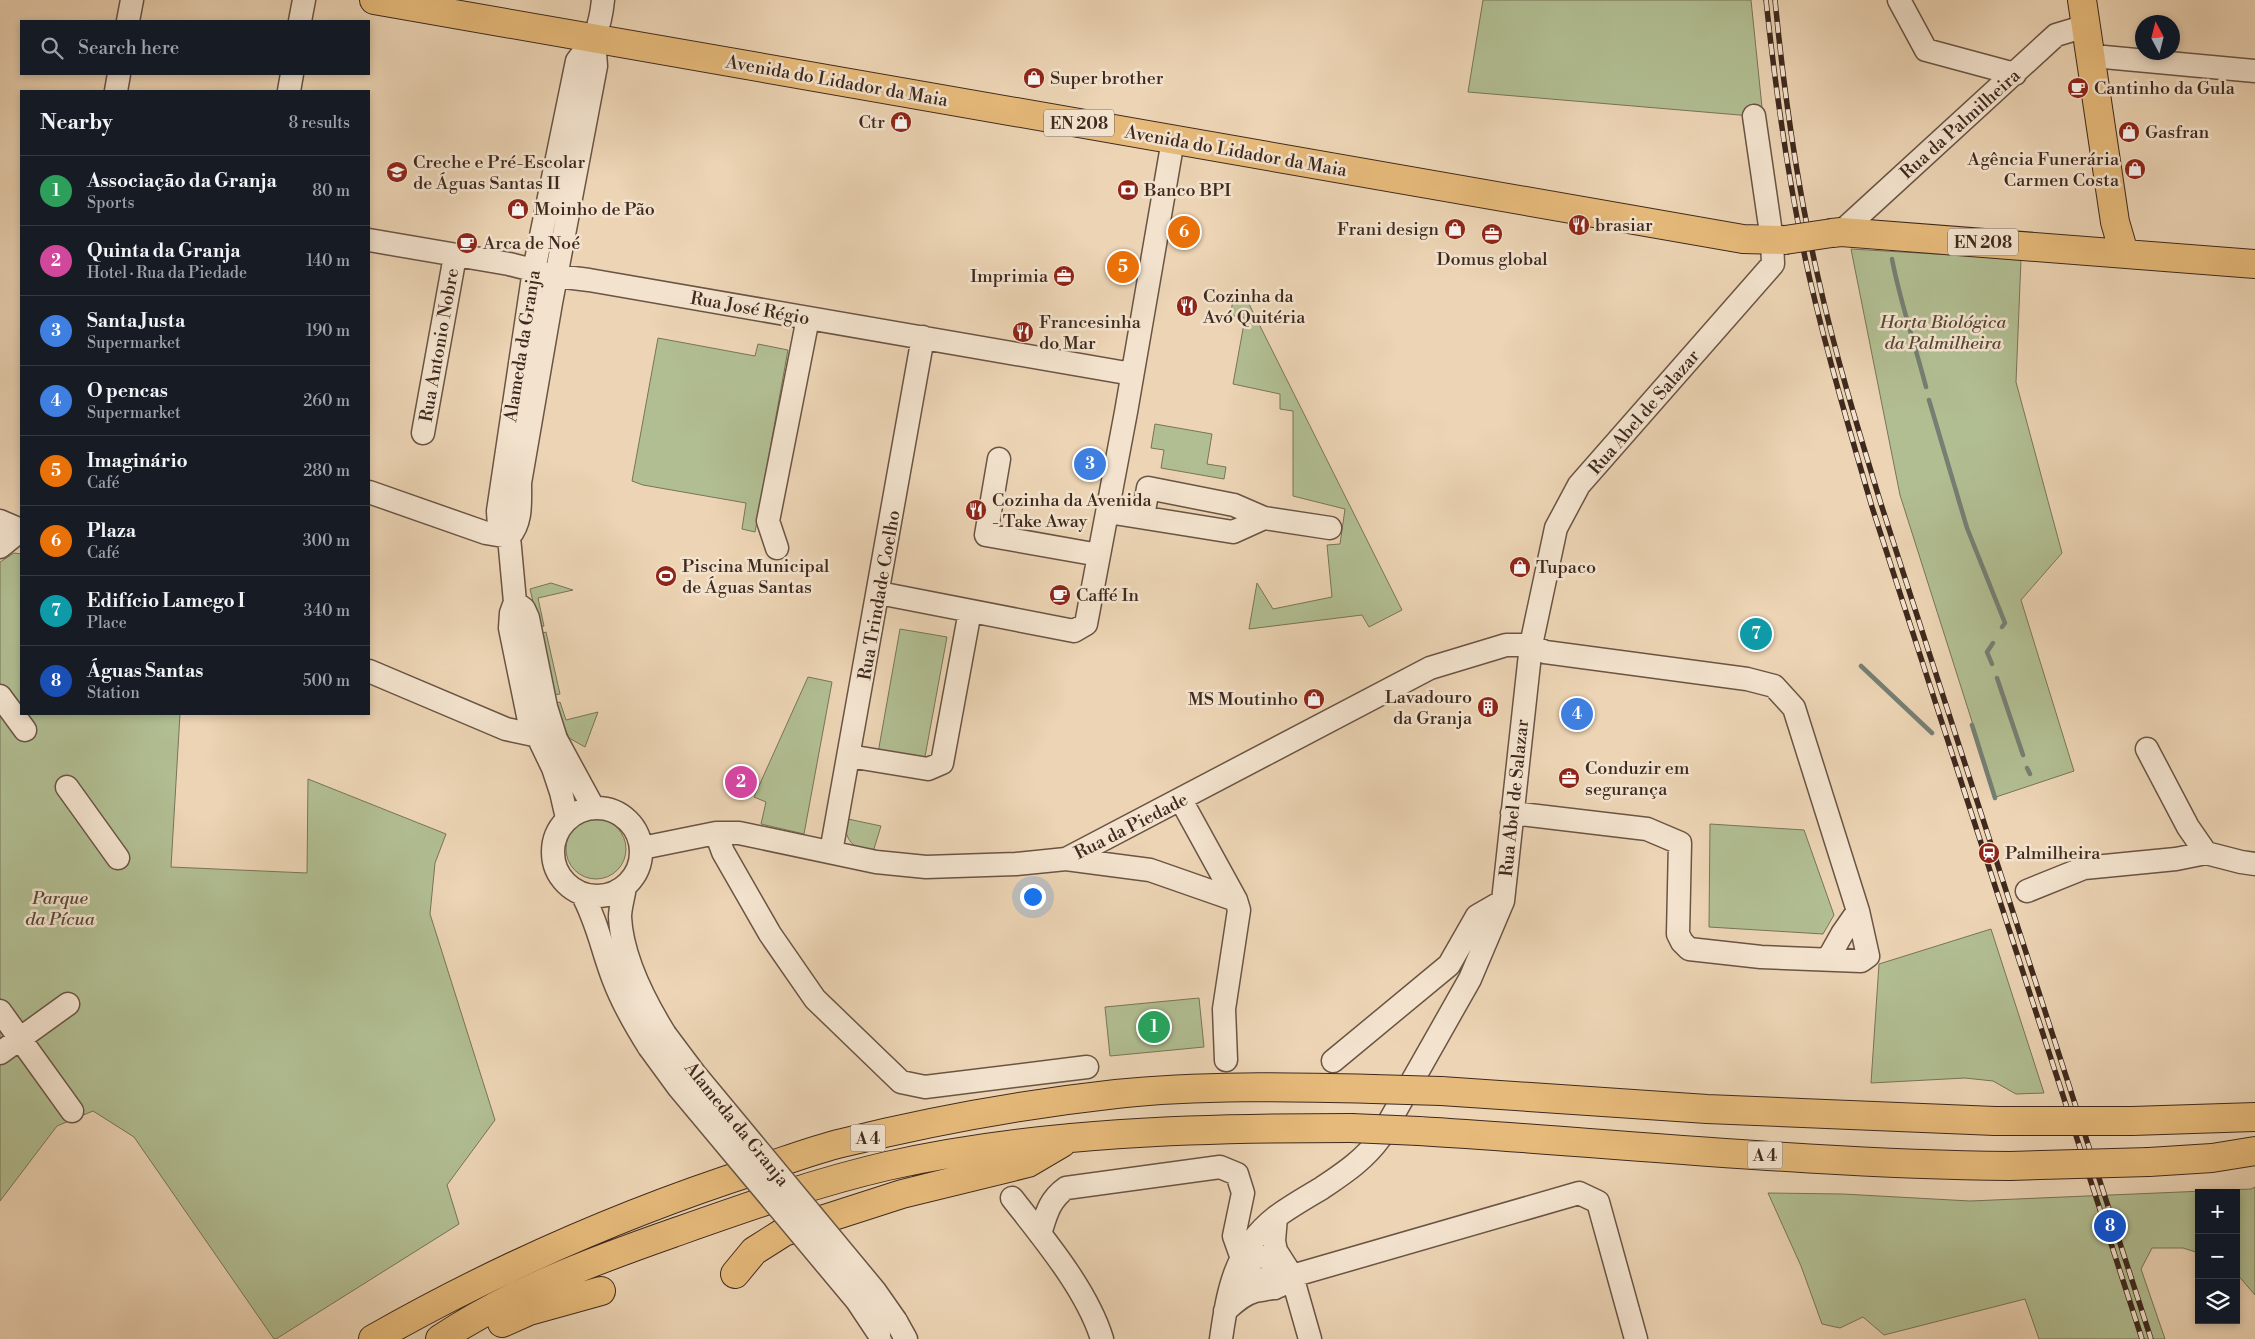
<!DOCTYPE html>
<meta charset="utf-8">
<style>
:root{--surface:#171b24;--page:#20242c;--text:#f1f3f6;--muted:#9ea1a6;--line:#363941;--accent:#c59692}
body{margin:0;font-family:"Libre Bodoni",serif;background:var(--page);color:var(--text)}
.controls{position:absolute;right:15px;bottom:15px;display:grid;overflow:hidden;border-radius:0px;box-shadow:0 2px 8px #0003}
.controls button{width:45px;height:45px;display:grid;place-items:center;padding:0;border:0;border-bottom:1px solid var(--line);background:var(--surface);color:var(--text);font:25px sans-serif}
.compass{position:absolute;left:2135px;top:15px;width:45px;height:45px;border-radius:50%;background:var(--surface);box-shadow:0 2px 8px #0003;rotate:353deg}
.you{position:absolute;left:1032px;top:896px;width:18px;height:18px;margin:-12px;border:4px solid #fff;border-radius:50%;background:#1a73e8;box-shadow:0 0 0 8px #1a73e833}
.badge{display:grid;place-items:center;width:32px;height:32px;border-radius:50%;background:var(--accent);color:#fff;font-size:16px;font-weight:700}
.pin{position:absolute;translate:-50% -50%;border:2px solid #fff;box-shadow:0 1px 5px #0006}
.list{margin:0;padding:0;list-style:none}
h2{display:flex;justify-content:space-between;align-items:center;height:65px;margin:0;padding:0 20px;font-size:21px}
h2 small{font-size:16px;font-weight:400;color:var(--muted)}
.list li{display:grid;grid-template-columns:32px 1fr auto;gap:15px;align-items:center;box-sizing:border-box;height:70px;padding:0 20px;border-top:1px solid var(--line)}
.list b{display:block;font-size:19px;white-space:nowrap}
.list p{margin:0;font-size:16px;white-space:nowrap;color:var(--muted)}
.list em{font-size:16px;font-style:normal;color:var(--muted)}
.icon{flex:none;width:28px;height:28px;fill:none;stroke:currentColor;stroke-width:2;stroke-linecap:round;stroke-linejoin:round}
.map{position:relative;flex:none;width:2255px;height:1339px;overflow:hidden}
.search{position:absolute;background:var(--surface);box-shadow:0 2px 8px #0003;left:20px;top:20px;width:350px;height:55px;display:flex;align-items:center;gap:12px;box-sizing:border-box;padding:0 18px;border-radius:0px;color:var(--muted);font-size:19px}
.panel{position:absolute;background:var(--surface);box-shadow:0 2px 8px #0003;left:20px;top:90px;width:350px;height:625px;border-radius:0px}
.map>svg:first-child{display:block}
</style>
<div class="map">
<svg width="2255" height="1339" viewBox="0 0 2255 1339">
<rect width="100%" height="100%" fill="#ecd4b4"/>
<filter id="stains"><feTurbulence type="fractalNoise" baseFrequency=".004" numOctaves="4"/><feColorMatrix values="0 0 0 0 .2 0 0 0 0 .09 0 0 0 0 .02 0 0 0 .5 -.17"/></filter>
<radialGradient id="worn" r=".72"><stop offset=".6" stop-color="#630" stop-opacity="0"/><stop offset="1" stop-color="#630" stop-opacity=".3"/></radialGradient>
<!-- green -->
<path fill="#b1be92" stroke="#787458" d="M 1483,0 L 1751,0 L 1763,117 L 1468,92 Z
M 1851,249 L 2021,259 L 2016,382 L 2062,553 L 2021,600 L 2074,771 L 1996,797 L 1900,495 Z
M 1235,292 L 1244,294 L 1402,610 L 1369,627 L 1362,615 L 1249,629 L 1257,583 L 1273,609 L 1332,597 L 1327,545 L 1340,544 L 1345,509 L 1293,496 L 1293,411 L 1280,409 L 1280,394 L 1233,384 L 1245,318 L 1230,315 Z
M 658,338 L 755,356 L 758,344 L 788,350 L 755,532 L 742,529 L 746,503 L 643,485 L 632,481 Z
M 1155,424 L 1212,434 L 1207,464 L 1226,467 L 1224,479 L 1161,468 L 1164,450 L 1151,448 Z
M 14,553 L 21,554 L 21,714 L 180,714 L 171,867 L 307,873 L 308,779 L 446,834 L 435,863 L 430,914 L 495,1120 L 447,1185 L 459,1224 L 276,1339 L 274,1339 L 134,1137 L 93,1111 L 57,1126 L 0,1201 L 0,562 Z
M 551,583 L 573,590 L 538,598 L 544,626 L 539,627 L 530,589 Z
M 900,629 L 947,637 L 924,762 L 878,753 Z
M 546,632 L 560,694 L 552,695 L 540,634 Z
M 808,677 L 832,682 L 804,834 L 761,824 L 766,802 L 754,797 Z
M 560,702 L 566,720 L 598,712 L 585,747 L 569,738 L 554,704 Z
M566 849a30 30 0 1 1 60 0a30 30 0 1 1-60 0Z
M 848,819 L 881,826 L 873,852 C 868,850 861,850 857,847 C 848,843 842,828 848,819 Z
M 1710,824 L 1804,830 L 1834,915 L 1823,934 L 1709,927 Z
M 1991,929 L 2044,1093 L 2016,1094 L 1993,1081 L 1965,1078 L 1871,1083 L 1879,964 Z
M 1199,998 L 1204,1047 L 1110,1056 L 1105,1007 Z
M 2255,1187 L 2255,1295 L 2236,1273 L 2236,1193 L 2199,1193 L 2199,1253 L 2183,1248 L 2152,1248 L 2141,1269 L 2165,1339 L 2039,1339 L 2025,1299 L 1884,1335 L 1863,1317 L 1840,1328 L 1822,1324 L 1801,1266 L 1768,1193 L 1843,1194 L 1970,1201 L 2251,1189 Z"/>
<g fill="none" stroke-linecap="round" stroke-linejoin="round">
<!-- stream -->
<path stroke="#757f73" stroke-width="4.5" d="M 1892,259 C 1900,302 1915,344 1926,387
M 1929,400 L 1967,528 L 2005,623 L 2002,627
M 1992,664 L 1987,652 L 1993,643
M 1861,666 L 1932,733
M 1997,678 L 2023,755
M 1972,725 L 1995,798
M 2027,768 L 2030,774"/>
<!-- minor casing -->
<g stroke="#6a5444" stroke-width="25">
<path id="minor" d="M 1899,0 L 1926,50 L 2015,74
M 128,21 L 132,0
M 300,21 L 304,0
M 2104,57 L 2255,71
M 116,91 L 119,74
M 289,91 L 292,74
M 1841,232 L 2056,35 L 2086,26
M 369,240 L 509,264 L 557,276 L 589,280 L 1132,374
M 423,433 L 455,256
M 999,459 L 986,535 L 1099,555
M 369,492 L 486,533 L 509,537
M 1108,512 L 1233,532 L 1264,518 L 1234,505 L 1148,488 L 1143,517
M 1264,518 L 1330,528
M 0,521 L 21,530
M 509,537 C 522,522 520,503 520,483 L 551,303 L 596,66 L 594,39
M 0,547 L 21,530
M 777,548 L 768,521 L 808,318
M 879,593 L 1074,631 L 1086,624 L 1126,412 L 1173,140
M 515,602 L 524,609 L 528,618 L 546,707 L 556,739 L 593,807
M 369,671 L 506,729 L 548,738
M 0,696 L 25,730
M 2147,749 L 2188,827 L 2206,853 L 2241,862 L 2255,864
M 849,756 L 928,769 L 942,763 L 970,611
M 67,787 L 118,858
M 1181,800 L 1236,900 L 1239,910 L 1224,1009 L 1226,1060
M553 852a44 44 0 1 1 88 0a44 44 0 1 1-88 0Z
M 567,818 L 561,792 L 553,768 L 528,716 L 510,628 L 511,613 L 515,602 L 509,537 L 499,527 L 498,511 L 534,270 L 577,61 C 595,38 600,29 603,0
M 716,833 L 723,852 L 770,934 L 815,999 L 901,1082 L 925,1087 L 1087,1067
M 642,848 L 716,833 L 739,833 L 876,862 L 926,867 L 1016,864 L 1066,859 L 1430,668 L 1506,645 L 1531,645 L 1545,652 L 1747,679 L 1774,686 L 1794,708 L 1858,911 L 1868,956 L 1861,961 L 1761,957 L 1689,949 L 1682,942 L 1678,934 L 1680,843 L 1647,829 L 1512,813
M 831,852 L 923,337
M 1066,859 L 1150,870 L 1236,900
M 625,886 C 624,896 620,907 620,917 C 622,958 644,1000 665,1034
M 2027,891 L 2084,868 L 2176,859 L 2206,853
M 582,894 C 597,921 602,949 613,978 C 622,1002 635,1025 649,1047
M 1828,959 L 1842,934 L 1858,911
M 0,1011 L 72,1111
M 0,1053 L 68,1004
M 1333,1061 L 1449,965 L 1477,916 L 1503,901
M 1012,1198 C 1044,1239 1087,1290 1102,1339
M 1276,1217 L 1274,1241 L 1276,1251 L 1292,1276 L 1310,1339
M 1040,1234 C 1046,1215 1049,1200 1066,1188 L 1220,1167 L 1237,1174 L 1243,1193 L 1234,1236 L 1245,1267 L 1248,1274 L 1275,1288
M 1292,1276 L 1579,1193 L 1598,1202 L 1636,1339
M 1225,1311 C 1234,1303 1243,1294 1255,1291 C 1270,1288 1282,1289 1292,1276 L 1264,1257 L 1242,1255
M 896,1321 L 906,1339
M 1221,1339 C 1228,1290 1235,1249 1276,1217 C 1291,1206 1307,1197 1322,1188 C 1344,1173 1364,1160 1380,1138 L 1470,979 L 1503,901 L 1531,645 L 1556,528 L 1579,485 L 1773,264 L 1772,240 L 1754,116"/>
</g>
<!-- major casing -->
<g stroke="#3f291e" stroke-width="30">
<path id="major" d="M 374,0 L 1743,239 L 1785,240
M 2082,0 L 2115,222 L 2124,253
M 1832,233 L 1841,232 L 2255,264"/>
</g>
<!-- highway casing -->
<g stroke="#3f291e" stroke-width="30">
<path id="highway" d="M 1441,1091 L 1707,1109 L 1995,1121
M 2132,1121 L 2255,1117
M 1419,1131 C 1616,1143 1812,1164 2010,1166
M 2149,1162 L 2212,1158 L 2255,1151
M 735,1274 L 754,1251 L 784,1232 L 902,1194 L 1028,1163 L 1062,1143
M 502,1323 L 529,1311 L 601,1291
M 373,1339 C 496,1269 623,1213 757,1170 C 785,1161 813,1150 842,1143 C 931,1121 1025,1104 1116,1094 C 1201,1085 1287,1087 1373,1089
M 440,1339 C 511,1292 593,1261 673,1233 C 744,1208 814,1183 887,1166 C 1039,1132 1195,1128 1351,1128"/>
</g>
<!-- minor -->
<use href="#minor" stroke="#f3e3ce" stroke-width="22"/>
<!-- major -->
<use href="#major" stroke="#e6ba7a" stroke-width="28"/>
<!-- highway -->
<use href="#highway" stroke="#e6ba7a" stroke-width="28"/>
<!-- rail casing -->
<g stroke="#3f291e" stroke-width="5.5">
<path id="rail" d="M 1766,0 C 1776,94 1789,188 1810,280 C 1828,357 1850,432 1872,507 L 2142,1339
M 1775,0 C 1784,93 1797,186 1818,277 C 1835,354 1858,429 1881,504 L 2151,1339"/>
</g>
<!-- rail -->
<use href="#rail" stroke="#f3e3ce" stroke-width="4" stroke-dasharray="11" stroke-linecap="butt"/>
<!-- minor-bridge casing -->
<g stroke="#6a5444" stroke-width="25" stroke-linecap="butt">
<path id="minor-bridge" d="M 665,1034 L 695,1074 L 875,1291 L 896,1321
M 649,1047 L 679,1088 L 857,1301 L 879,1334"/>
</g>
<!-- major-bridge casing -->
<g stroke="#3f291e" stroke-width="30" stroke-linecap="butt">
<path id="major-bridge" d="M 1785,240 L 1832,233"/>
</g>
<!-- highway-bridge casing -->
<g stroke="#3f291e" stroke-width="30" stroke-linecap="butt">
<path id="highway-bridge" d="M 1373,1089 L 1441,1091
M 1995,1121 L 2132,1121
M 1351,1128 L 1419,1131
M 2010,1166 L 2149,1162"/>
</g>
<!-- minor-bridge -->
<use href="#minor-bridge" stroke="#f3e3ce" stroke-width="22"/>
<!-- major-bridge -->
<use href="#major-bridge" stroke="#e6ba7a" stroke-width="28"/>
<!-- highway-bridge -->
<use href="#highway-bridge" stroke="#e6ba7a" stroke-width="28"/>
</g>
<!-- icons -->
<defs>
<g id="shop-disc" transform="scale(1.125)"><circle r="9.5" fill="#8f2418" stroke="#f3e3ce"/><path d="M-5-2.5h2.3a2.7 3.5 0 0 1 5.4 0H5L5.5 6h-11ZM-1.5-2.5h3a1.5 2.3 0 0 0-3 0Z" fill="#fff"/></g>
<g id="cafe-disc" transform="scale(1.125)"><circle r="9.5" fill="#8f2418" stroke="#f3e3ce"/><path d="M-5.5-4.5H6V0H3Q3 3.5 0 3.5H-2.5Q-5.5 3.5-5.5 0ZM3-3.2v2h1.7v-2ZM-6 4.5H4V6H-6Z" fill="#fff"/></g>
<g id="school-disc" transform="scale(1.125)"><circle r="9.5" fill="#8f2418" stroke="#f3e3ce"/><path d="M0-5L7-2L0 1L-7-2ZM-4 1L0 2.5L4 1V4Q0 6-4 4Z" fill="#fff"/></g>
<g id="bank-disc" transform="scale(1.125)"><circle r="9.5" fill="#8f2418" stroke="#f3e3ce"/><path d="M-6-4H6V4H-6ZM0-2.3a2.3 2.3 0 1 0 0 4.6a2.3 2.3 0 1 0 0-4.6Z" fill="#fff"/></g>
<g id="restaurant-disc" transform="scale(1.125)"><circle r="9.5" fill="#8f2418" stroke="#f3e3ce"/><path d="M-5-6h1v4h1v-4h1v4h1v-4h1v5L-1.5 .5V6h-2V.5L-5-1ZM5-6V6H3V1.5H1.5Q1.5-4 5-6Z" fill="#fff"/></g>
<g id="office-disc" transform="scale(1.125)"><circle r="9.5" fill="#8f2418" stroke="#f3e3ce"/><path d="M-6-3h4V-5.5h4V-3h4V5H-6ZM-1-4.5V-3h2v-1.5ZM-6 0V1H6V0Z" fill="#fff"/></g>
<g id="stadium-disc" transform="scale(1.125)"><circle r="9.5" fill="#8f2418" stroke="#f3e3ce"/><path d="M0-5a6.5 5 0 1 0 0 10a6.5 5 0 1 0 0-10ZM-3.5-1.8h7v3.6h-7Z" fill="#fff"/></g>
<g id="building-disc" transform="scale(1.125)"><circle r="9.5" fill="#8f2418" stroke="#f3e3ce"/><path d="M-4-6H4V6H1V3H-1V6H-4ZM-2.5-4.3h1.7v1.8h-1.7ZM.8-4.3h1.7v1.8H.8ZM-2.5-1h1.7V.8h-1.7ZM.8-1h1.7V.8H.8Z" fill="#fff"/></g>
<g id="station-disc" transform="scale(1.125)"><circle r="9.5" fill="#8f2418" stroke="#f3e3ce"/><path d="M-3-6H3Q5-6 5-4V2Q5 4 3 4L4.5 6H3L1.5 4h-3L-3 6H-4.5L-3 4Q-5 4-5 2V-4Q-5-6-3-6ZM-3.5-4v3h7v-3ZM-3.5 1v1.5H-2V1ZM2 1v1.5H3.5V1Z" fill="#fff"/></g>
</defs>
<g fill-rule="evenodd">
<use href="#shop-disc" x="1034" y="78"/>
<use href="#cafe-disc" x="2078" y="88"/>
<use href="#shop-disc" x="901" y="122"/>
<use href="#shop-disc" x="2129" y="132"/>
<use href="#shop-disc" x="2135" y="169"/>
<use href="#school-disc" x="397" y="172"/>
<use href="#bank-disc" x="1128" y="190"/>
<use href="#shop-disc" x="518" y="209"/>
<use href="#restaurant-disc" x="1579" y="225"/>
<use href="#shop-disc" x="1455" y="229"/>
<use href="#office-disc" x="1492" y="234"/>
<use href="#cafe-disc" x="467" y="243"/>
<use href="#office-disc" x="1064" y="276"/>
<use href="#restaurant-disc" x="1187" y="306"/>
<use href="#restaurant-disc" x="1023" y="332"/>
<use href="#restaurant-disc" x="976" y="510"/>
<use href="#shop-disc" x="1520" y="567"/>
<use href="#stadium-disc" x="666" y="576"/>
<use href="#cafe-disc" x="1060" y="595"/>
<use href="#shop-disc" x="1314" y="699"/>
<use href="#building-disc" x="1488" y="707"/>
<use href="#office-disc" x="1569" y="778"/>
<use href="#station-disc" x="1989" y="853"/>
</g>
<g text-anchor="middle" stroke-width="5" stroke-linejoin="round" paint-order="stroke">
<!-- shield labels -->
<g fill="#f3e3ce" stroke="#756153" stroke-width="1">
<rect x="1044" y="109.5" width="70" height="27" rx="4"/>
<rect x="1948" y="228.5" width="70" height="27" rx="4"/>
<rect x="850.5" y="1124.5" width="35" height="27" rx="4"/>
<rect x="1747.5" y="1141.5" width="35" height="27" rx="4"/>
</g>
<g font-size="16" font-weight="bold" fill="#3f291e">
<text x="1079" y="129">EN 208</text>
<text x="1983" y="248">EN 208</text>
<text x="868" y="1144">A 4</text>
<text x="1765" y="1161">A 4</text>
</g>
<!-- poi labels -->
<g font-size="18" fill="#3f291e" stroke="#f3e3ce" text-anchor="start">
<text x="1050" y="84">Super brother</text>
<text x="2094" y="94">Cantinho da Gula</text>
<text x="885" y="128" text-anchor="end">Ctr</text>
<text x="2145" y="138">Gasfran</text>
<text x="2119" y="165" text-anchor="end">Agência Funerária<tspan x="2119" dy="21">Carmen Costa</tspan></text>
<text x="413" y="168">Creche e Pré-Escolar<tspan x="413" dy="21">de Águas Santas II</tspan></text>
<text x="1144" y="196">Banco BPI</text>
<text x="534" y="215">Moinho de Pão</text>
<text x="1595" y="231">brasiar</text>
<text x="1439" y="235" text-anchor="end">Frani design</text>
<text x="483" y="249">Arca de Noé</text>
<text x="1492" y="265" text-anchor="middle">Domus global</text>
<text x="1048" y="282" text-anchor="end">Imprimia</text>
<text x="1203" y="302">Cozinha da<tspan x="1203" dy="21">Avó Quitéria</tspan></text>
<text x="1039" y="328">Francesinha<tspan x="1039" dy="21">do Mar</tspan></text>
<text x="992" y="506">Cozinha da Avenida<tspan x="992" dy="21">- Take Away</tspan></text>
<text x="682" y="572">Piscina Municipal<tspan x="682" dy="21">de Águas Santas</tspan></text>
<text x="1536" y="573">Tupaco</text>
<text x="1076" y="601">Caffé In</text>
<text x="1472" y="703" text-anchor="end">Lavadouro<tspan x="1472" dy="21">da Granja</tspan></text>
<text x="1298" y="705" text-anchor="end">MS Moutinho</text>
<text x="1585" y="774">Conduzir em<tspan x="1585" dy="21">segurança</tspan></text>
<text x="2005" y="859">Palmilheira</text>
</g>
<!-- street labels -->
<g font-size="18" fill="#3f291e" stroke="#f3e3ce">
<text transform="translate(837 81) rotate(10)" y="6">Avenida do Lidador da Maia</text>
<text transform="translate(1960 124) rotate(-42)" y="6">Rua da Palmilheira</text>
<text transform="translate(1236 151) rotate(10)" y="6">Avenida do Lidador da Maia</text>
<text transform="translate(750 308) rotate(10)" y="6">Rua José Régio</text>
<text transform="translate(439 345) rotate(-80)" y="6">Rua Antonio Nobre</text>
<text transform="translate(522 346) rotate(-81)" y="6">Alameda da Granja</text>
<text transform="translate(1644 412) rotate(-49)" y="6">Rua Abel de Salazar</text>
<text transform="translate(879 595) rotate(-80)" y="6">Rua Trindade Coelho</text>
<text transform="translate(1514 798) rotate(-84)" y="6">Rua Abel de Salazar</text>
<text transform="translate(1131 826) rotate(-27)" y="6">Rua da Piedade</text>
<text transform="translate(737 1124) rotate(51)" y="6">Alameda da Granja</text>
</g>
<!-- park labels -->
<g font-size="18" font-style="italic" fill="#564735" stroke="#f3e3ce">
<text x="1943" y="328">Horta Biológica<tspan x="1943" dy="21">da Palmilheira</tspan></text>
<text x="60" y="904">Parque<tspan x="60" dy="21">da Pícua</tspan></text>
</g>
</g>
<rect width="100%" height="100%" filter="url(#stains)"/>
<rect width="100%" height="100%" fill="url(#worn)"/>
</svg>
<div class="controls">
<button>+</button>
<button>−</button>
<button><svg class="icon" aria-label="layers" viewBox="0 0 24 24"><path d="M12 4l9 5-9 5-9-5zM3 14l9 5 9-5"/></svg></button>
</div>
<svg class="compass" viewBox="-18 -18 36 36"><path d="M0-13l5 13h-10z" fill="#e53935"/><path d="M0 13l5-13h-10z" fill="#9ea1a6"/></svg>
<div class="you"></div>
<div class="pin badge" style="left:1154px;top:1027px;background:#2e9e5b">1</div>
<div class="pin badge" style="left:741px;top:782px;background:#d1479c">2</div>
<div class="pin badge" style="left:1090px;top:464px;background:#3f7fe0">3</div>
<div class="pin badge" style="left:1577px;top:714px;background:#3f7fe0">4</div>
<div class="pin badge" style="left:1123px;top:267px;background:#e8710a">5</div>
<div class="pin badge" style="left:1184px;top:232px;background:#e8710a">6</div>
<div class="pin badge" style="left:1756px;top:634px;background:#0f9aa8">7</div>
<div class="pin badge" style="left:2110px;top:1226px;background:#1a4fb4">8</div>
<div class="search"><svg class="icon" aria-label="search" viewBox="0 0 24 24"><circle cx="10" cy="10" r="6"/><path d="M15 15l6 6"/></svg>Search here</div>
<section class="panel">
<h2>Nearby<small>8 results</small></h2>
<ul class="list">
<li><span class="badge" style="background:#2e9e5b">1</span><div><b>Associação da Granja</b><p>Sports</p></div><em>80 m</em></li>
<li><span class="badge" style="background:#d1479c">2</span><div><b>Quinta da Granja</b><p>Hotel · Rua da Piedade</p></div><em>140 m</em></li>
<li><span class="badge" style="background:#3f7fe0">3</span><div><b>Santa Justa</b><p>Supermarket</p></div><em>190 m</em></li>
<li><span class="badge" style="background:#3f7fe0">4</span><div><b>O pencas</b><p>Supermarket</p></div><em>260 m</em></li>
<li><span class="badge" style="background:#e8710a">5</span><div><b>Imaginário</b><p>Café</p></div><em>280 m</em></li>
<li><span class="badge" style="background:#e8710a">6</span><div><b>Plaza</b><p>Café</p></div><em>300 m</em></li>
<li><span class="badge" style="background:#0f9aa8">7</span><div><b>Edifício Lamego I</b><p>Place</p></div><em>340 m</em></li>
<li><span class="badge" style="background:#1a4fb4">8</span><div><b>Águas Santas</b><p>Station</p></div><em>500 m</em></li>
</ul>
</section>
</div>
